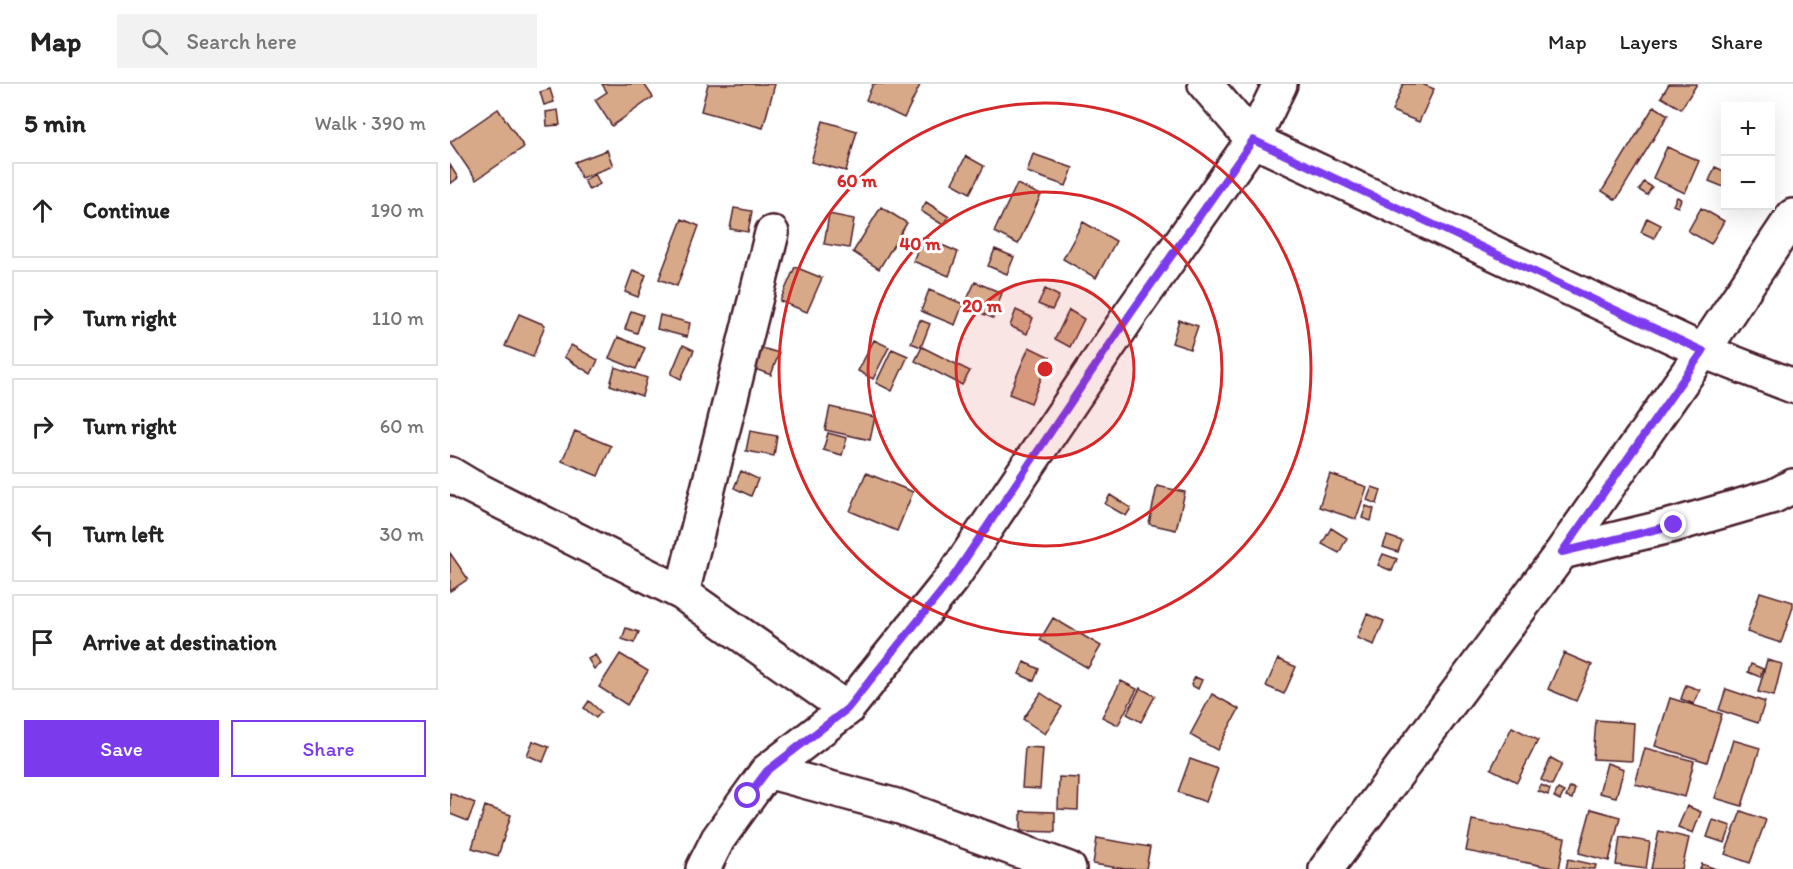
<!DOCTYPE html>
<meta charset="utf-8">
<style>
:root{--surface:#fff;--page:#f2f2f2;--text:#222;--muted:#767676;--line:#e0e0e0;--accent:#7c3aed}
body{margin:0;font-family:Itim,sans-serif;background:var(--page);color:var(--text)}
.controls{position:absolute;right:18px;top:18px;display:grid;overflow:hidden;border-radius:0px;box-shadow:0 6px 24px #0002}
.controls button{width:54px;height:54px;display:grid;place-items:center;padding:0;border:0;border-bottom:2px solid var(--line);background:var(--surface);color:var(--text);font:30px sans-serif}
.stop{position:absolute;width:18px;height:18px;margin:-14px;border:4px solid #7c3aed;border-radius:50%;background:#fff}
.stop.end{background:#7c3aed;border-color:#fff;box-shadow:0 2px 6px #0008}
.list{margin:0;padding:0;list-style:none}
h2{display:flex;justify-content:space-between;align-items:center;height:78px;margin:0;padding:0 24px;font-size:26px}
h2 small{font-size:20px;font-weight:400;color:var(--muted)}
.list li{display:grid;grid-template-columns:39px 1fr auto;gap:18px;align-items:center;box-sizing:border-box;height:96px;margin:0 12px 12px;padding:0 12px;border:2px solid var(--line);border-radius:0px}
.list b{display:block;font-size:22px;white-space:nowrap}
.list em{font-size:20px;font-style:normal;color:var(--muted)}
.actions{display:flex;gap:12px;padding:18px 24px}
.actions a{flex:1;padding:14px 0;border:2px solid var(--accent);border-radius:0px;text-align:center;font-size:21px;color:var(--accent)}
.actions .main{background:var(--accent);color:#fff}
.icon{flex:none;width:33px;height:33px;fill:none;stroke:currentColor;stroke-width:2;stroke-linecap:round;stroke-linejoin:round}
.map{position:relative;flex:none;width:1343px;height:785px;overflow:hidden}
header{display:flex;align-items:center;gap:36px;box-sizing:border-box;height:84px;padding:0 30px;background:var(--surface);border-bottom:2px solid var(--line)}
header strong{font-size:28px}
nav{display:flex;gap:33px;margin-inline-start:auto;font-size:21px}
.search{width:420px;height:54px;background:var(--page);display:flex;align-items:center;gap:15px;box-sizing:border-box;padding:0 21px;border-radius:0px;color:var(--muted);font-size:22px}
main{display:flex}
aside{flex:1;background:var(--surface)}
.map>svg:first-child{display:block}
</style>
<header>
<strong>Map</strong>
<div class="search"><svg class="icon" aria-label="search" viewBox="0 0 24 24"><circle cx="10" cy="10" r="6"/><path d="M15 15l6 6"/></svg>Search here</div>
<nav><a>Map</a><a>Layers</a><a>Share</a></nav>
</header>
<main>
<aside>
<h2>5 min<small>Walk · 390 m</small></h2>
<ul class="list">
<li><svg class="icon" aria-label="ahead" viewBox="0 0 24 24"><path d="M12 20V5M6 11l6-6 6 6"/></svg><div><b>Continue</b></div><em>190 m</em></li>
<li><svg class="icon" aria-label="right" viewBox="0 0 24 24"><path d="M7 20v-9h11M14 6l5 5-5 5"/></svg><div><b>Turn right</b></div><em>110 m</em></li>
<li><svg class="icon" aria-label="right" viewBox="0 0 24 24"><path d="M7 20v-9h11M14 6l5 5-5 5"/></svg><div><b>Turn right</b></div><em>60 m</em></li>
<li><svg class="icon" aria-label="left" viewBox="0 0 24 24"><path d="M17 20v-9H6M10 6l-5 5 5 5"/></svg><div><b>Turn left</b></div><em>30 m</em></li>
<li><svg class="icon" aria-label="arrive" viewBox="0 0 24 24"><path d="M6 21V4h12l-3 4 3 4H6"/></svg><div><b>Arrive at destination</b></div></li>
</ul>
<div class="actions"><a class="main">Save</a><a>Share</a></div>
</aside>
<div class="map">
<svg width="1343" height="785" viewBox="0 0 1343 785">
<rect width="100%" height="100%" fill="#fff"/>
<filter id="ink" filterUnits="userSpaceOnUse"><feTurbulence type="fractalNoise" baseFrequency=".0167" numOctaves="2"/><feDisplacementMap in="SourceGraphic" scale="12" xChannelSelector="R" yChannelSelector="G"/><feConvolveMatrix kernelMatrix="1 2 1 2 8 2 1 2 1" color-interpolation-filters="sRGB"/></filter>
<g filter="url(#ink)">
<!-- building -->
<path fill="#d7a989" stroke="#4a1f2b" stroke-width="1.5" d="M 152,0 L 194,0 L 203,13 L 162,42 L 145,16 L 157,8 Z
M 258,0 L 325,0 L 313,44 L 251,27 Z
M 423,0 L 468,0 L 470,1 L 454,34 L 416,16 Z
M 953,0 L 972,0 L 984,5 L 969,38 L 942,27 Z
M 1219,0 L 1247,0 L 1231,25 L 1211,13 Z
M 100,5 L 104,18 L 94,21 L 90,8 Z
M 1204,22 L 1218,31 L 1166,116 L 1152,107 Z
M 48,25 L 74,63 L 26,96 L 0,58 Z
M 108,26 L 110,41 L 97,42 L 96,28 Z
M 373,37 L 407,47 L 396,87 L 361,78 Z
M 1217,63 L 1249,77 L 1235,109 L 1203,94 Z
M 157,66 L 163,82 L 131,94 L 125,78 Z
M 583,70 L 623,84 L 616,102 L 577,88 Z
M 516,72 L 534,82 L 520,109 L 502,99 Z
M 0,81 L 8,94 L 0,100 Z
M 1265,83 L 1276,88 L 1276,104 L 1259,97 Z
M 145,90 L 150,100 L 139,106 L 134,96 Z
M 1194,98 L 1202,103 L 1197,111 L 1189,106 Z
M 567,100 L 591,111 L 568,160 L 544,148 Z
M 1227,113 L 1231,115 L 1228,123 L 1223,121 Z
M 476,118 L 499,133 L 493,141 L 471,127 Z
M 431,123 L 457,139 L 429,185 L 403,168 Z
M 284,124 L 302,127 L 298,148 L 280,145 Z
M 1251,124 L 1274,137 L 1261,160 L 1238,147 Z
M 379,130 L 404,135 L 399,164 L 374,160 Z
M 1197,134 L 1211,141 L 1204,154 L 1191,148 Z
M 232,135 L 249,142 L 227,202 L 209,195 Z
M 633,138 L 666,157 L 646,194 L 613,175 Z
M 473,153 L 508,168 L 499,192 L 463,177 Z
M 545,165 L 564,173 L 557,190 L 538,182 Z
M 345,183 L 372,194 L 357,228 L 330,217 Z
M 183,186 L 196,191 L 188,213 L 175,208 Z
M 525,198 L 552,209 L 543,234 L 514,222 Z
M 595,205 L 609,212 L 602,226 L 588,220 Z
M 479,206 L 513,220 L 505,241 L 471,227 Z
M 566,226 L 583,234 L 577,250 L 560,242 Z
M 619,226 L 634,235 L 620,263 L 605,255 Z
M 181,227 L 193,231 L 187,249 L 175,245 Z
M 69,230 L 95,241 L 83,273 L 55,262 Z
M 210,231 L 240,239 L 237,253 L 207,245 Z
M 470,236 L 480,240 L 471,263 L 461,259 Z
M 729,236 L 748,242 L 740,265 L 722,259 Z
M 168,253 L 195,264 L 186,285 L 159,274 Z
M 424,256 L 439,263 L 423,295 L 408,287 Z
M 121,261 L 148,276 L 141,290 L 114,273 Z
M 233,261 L 244,266 L 231,295 L 221,290 Z
M 472,263 L 520,287 L 512,301 L 465,277 Z
M 579,263 L 600,273 L 581,319 L 559,310 Z
M 312,264 L 329,269 L 321,291 L 305,285 Z
M 442,265 L 458,272 L 442,307 L 426,299 Z
M 165,283 L 197,294 L 192,312 L 160,301 Z
M 380,323 L 425,333 L 420,356 L 375,346 Z
M 125,347 L 161,362 L 148,392 L 112,377 Z
M 300,347 L 327,352 L 324,372 L 296,367 Z
M 378,349 L 397,354 L 392,371 L 373,366 Z
M 291,387 L 308,395 L 301,412 L 284,404 Z
M 416,389 L 463,408 L 447,447 L 400,427 Z
M 880,390 L 917,403 L 906,435 L 869,423 Z
M 707,402 L 735,408 L 726,446 L 699,440 Z
M 922,403 L 931,406 L 927,420 L 917,416 Z
M 660,411 L 681,424 L 676,432 L 655,420 Z
M 916,422 L 924,425 L 921,437 L 912,434 Z
M 881,444 L 897,454 L 889,469 L 872,460 Z
M 937,452 L 952,457 L 948,468 L 933,463 Z
M 0,469 L 18,495 L 0,507 Z
M 933,470 L 947,475 L 942,487 L 928,481 Z
M 1310,508 L 1343,518 L 1343,523 L 1331,559 L 1297,548 Z
M 917,530 L 934,537 L 924,561 L 907,554 Z
M 603,534 L 651,562 L 638,584 L 590,556 Z
M 176,544 L 189,548 L 184,559 L 172,555 Z
M 1114,569 L 1142,581 L 1126,617 L 1098,605 Z
M 170,570 L 198,587 L 177,621 L 149,603 Z
M 145,571 L 151,580 L 144,585 L 138,575 Z
M 828,575 L 846,583 L 834,610 L 816,602 Z
M 1317,576 L 1332,580 L 1324,612 L 1308,608 Z
M 574,578 L 589,585 L 584,597 L 569,590 Z
M 1301,580 L 1313,585 L 1310,593 L 1298,588 Z
M 745,593 L 752,596 L 748,605 L 741,601 Z
M 671,597 L 687,605 L 668,641 L 652,633 Z
M 1236,601 L 1250,606 L 1244,620 L 1231,615 Z
M 690,604 L 705,612 L 691,638 L 677,630 Z
M 1276,605 L 1315,618 L 1308,639 L 1269,626 Z
M 591,609 L 612,623 L 595,650 L 573,635 Z
M 762,610 L 789,625 L 767,666 L 740,651 Z
M 1220,614 L 1272,630 L 1257,678 L 1205,662 Z
M 139,617 L 151,628 L 146,634 L 134,624 Z
M 1146,636 L 1184,639 L 1182,677 L 1143,675 Z
M 1062,643 L 1088,656 L 1067,698 L 1041,685 Z
M 1283,656 L 1310,664 L 1292,722 L 1265,714 Z
M 83,657 L 99,663 L 93,678 L 77,671 Z
M 575,663 L 593,664 L 590,705 L 572,704 Z
M 1195,664 L 1244,677 L 1235,713 L 1185,700 Z
M 1101,674 L 1112,680 L 1102,701 L 1091,696 Z
M 740,675 L 768,685 L 756,718 L 728,708 Z
M 1157,679 L 1174,685 L 1166,713 L 1149,709 Z
M 609,693 L 629,694 L 628,726 L 608,725 Z
M 1091,701 L 1100,705 L 1098,711 L 1088,707 Z
M 1120,703 L 1125,705 L 1122,715 L 1116,713 Z
M 1108,705 L 1114,708 L 1110,716 L 1104,713 Z
M 0,709 L 25,719 L 18,737 L 0,730 Z
M 35,722 L 61,731 L 48,772 L 22,764 Z
M 1237,722 L 1251,728 L 1243,749 L 1228,743 Z
M 1141,725 L 1170,733 L 1159,777 L 1129,769 Z
M 571,727 L 605,728 L 605,748 L 571,747 Z
M 1291,727 L 1316,736 L 1300,779 L 1275,770 Z
M 1022,736 L 1115,754 L 1109,785 L 1016,767 Z
M 1263,736 L 1281,742 L 1275,759 L 1257,753 Z
M 1209,747 L 1239,754 L 1232,785 L 1201,785 Z
M 1170,753 L 1200,758 L 1196,785 L 1166,781 Z
M 647,754 L 700,763 L 696,785 L 675,785 L 643,780 Z
M 1118,775 L 1146,781 L 1145,785 L 1116,785 Z
M 1252,780 L 1266,785 L 1250,785 Z"/>
<g fill="none" stroke-linecap="round" stroke-linejoin="round">
<!-- street casing -->
<g stroke="#4a1f2b" stroke-width="38">
<path id="street" d="M 755,0 L 803,56 L 1253,267 L 1343,302
M 0,390 L 20,402 L 232,509 L 397,625
M 1112,468 L 1224,441 L 1324,412 L 1343,402
M 232,509 L 322,149
M 317,687 L 450,723 L 619,785
M 253,785 L 268,755 L 317,687 L 397,625 L 503,493 L 681,229 L 803,56 L 830,0
M 876,785 L 1112,468 L 1253,267 L 1343,132"/>
</g>
<!-- street -->
<use href="#street" stroke="#fff" stroke-width="33"/>
</g>
</g>
<g fill="none" stroke-linecap="round" stroke-linejoin="round" filter="url(#ink)">
<!-- route -->
<path stroke="#7c3aed" stroke-width="8" d="M 298,712 L 317,687 L 397,625 L 503,493 L 681,229 L 803,56 L 1253,267 L 1112,468 L 1224,441"/>
</g>
<!-- distance rings -->
<circle cx="595" cy="285" r="89" fill="#d62828" fill-opacity=".12"/>
<g fill="none" stroke="#d62828" stroke-width="3">
<circle cx="595" cy="285" r="89"/>
<circle cx="595" cy="285" r="177"/>
<circle cx="595" cy="285" r="266"/>
</g>
<circle cx="595" cy="285" r="9" fill="#d62828" stroke="#fff" stroke-width="3"/>
<g font-size="18" text-anchor="middle" font-weight="bold" fill="#d62828" stroke="#fff" stroke-width="6" stroke-linejoin="round" paint-order="stroke">
<text x="407" y="103">60 m</text>
<text x="470" y="166">40 m</text>
<text x="532" y="228">20 m</text>
</g>
</svg>
<div class="controls">
<button>+</button>
<button>−</button>
</div>
<div class="stop" style="left:298px;top:712px"></div>
<div class="stop end" style="left:1224px;top:441px"></div>
</div>
</main>
